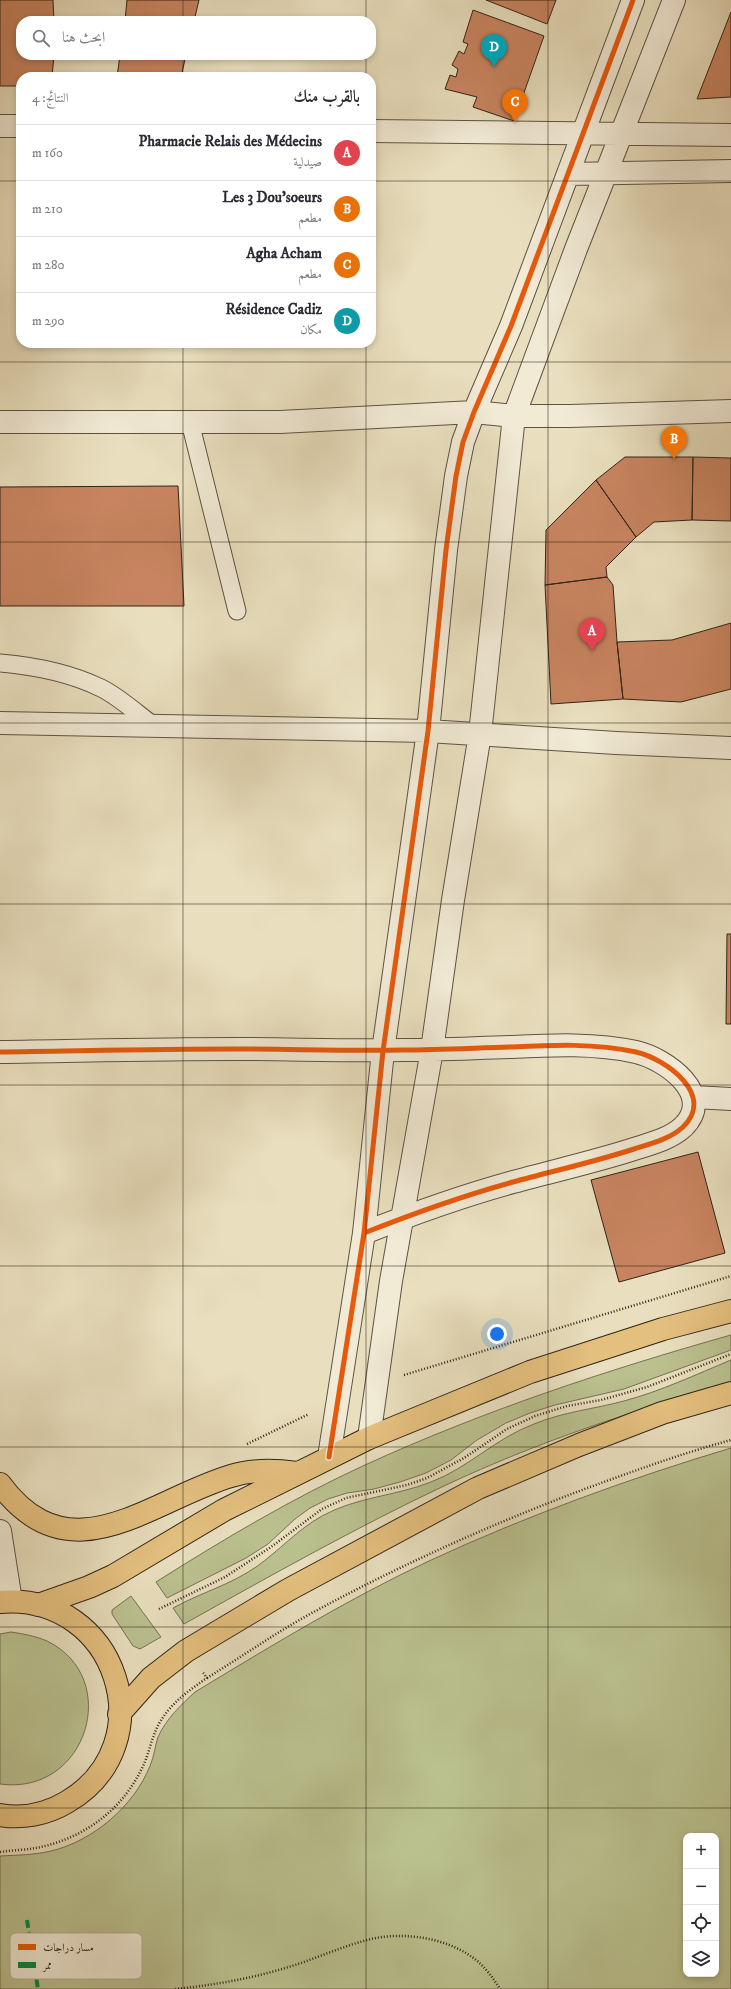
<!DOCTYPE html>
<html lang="ar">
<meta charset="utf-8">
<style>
:root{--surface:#fff;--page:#f2f2f3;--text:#2b2b33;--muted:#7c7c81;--line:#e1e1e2;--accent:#0f766e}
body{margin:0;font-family:"IM FELL DW Pica",Amiri,serif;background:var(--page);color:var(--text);direction:rtl}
.controls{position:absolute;right:12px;bottom:12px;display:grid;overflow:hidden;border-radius:8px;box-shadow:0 2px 6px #0003}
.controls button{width:36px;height:36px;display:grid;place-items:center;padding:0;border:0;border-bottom:1px solid var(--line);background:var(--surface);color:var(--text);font:20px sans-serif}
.you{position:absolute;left:497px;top:1334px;width:14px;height:14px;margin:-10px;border:3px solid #fff;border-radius:50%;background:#1a73e8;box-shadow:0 0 0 6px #1a73e833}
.badge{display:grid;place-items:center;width:26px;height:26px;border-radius:50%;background:var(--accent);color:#fff;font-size:13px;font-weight:700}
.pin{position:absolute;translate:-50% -33px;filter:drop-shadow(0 1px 2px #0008)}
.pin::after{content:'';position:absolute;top:21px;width:14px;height:12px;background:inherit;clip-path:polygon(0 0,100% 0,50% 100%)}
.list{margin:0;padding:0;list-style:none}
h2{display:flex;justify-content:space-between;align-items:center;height:52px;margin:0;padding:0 16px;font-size:17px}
h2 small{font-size:13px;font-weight:400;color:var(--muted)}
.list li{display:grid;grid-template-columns:26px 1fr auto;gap:12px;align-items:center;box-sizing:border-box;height:56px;padding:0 16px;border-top:1px solid var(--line)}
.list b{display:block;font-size:15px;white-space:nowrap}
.list p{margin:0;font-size:13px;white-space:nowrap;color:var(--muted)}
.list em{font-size:13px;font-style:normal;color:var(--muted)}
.icon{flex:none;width:22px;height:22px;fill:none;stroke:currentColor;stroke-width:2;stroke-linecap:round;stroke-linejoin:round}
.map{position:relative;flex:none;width:731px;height:1989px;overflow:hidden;direction:ltr}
.search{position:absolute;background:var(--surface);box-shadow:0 2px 6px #0003;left:16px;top:16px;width:360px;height:44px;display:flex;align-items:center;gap:10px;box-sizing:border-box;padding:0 14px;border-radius:16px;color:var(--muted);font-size:15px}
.panel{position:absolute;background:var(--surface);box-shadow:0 2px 6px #0003;left:16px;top:72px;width:360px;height:276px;border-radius:16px;direction:rtl}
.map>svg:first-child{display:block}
</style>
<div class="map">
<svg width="731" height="1989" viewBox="0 0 731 1989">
<rect width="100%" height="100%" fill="#e9dfbe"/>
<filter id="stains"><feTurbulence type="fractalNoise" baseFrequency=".005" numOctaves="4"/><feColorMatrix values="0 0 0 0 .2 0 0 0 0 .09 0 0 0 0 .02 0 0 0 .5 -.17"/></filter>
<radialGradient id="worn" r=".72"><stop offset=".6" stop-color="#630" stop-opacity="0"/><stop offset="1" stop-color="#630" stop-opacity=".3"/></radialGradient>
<!-- green -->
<path fill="#bac18f" stroke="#747254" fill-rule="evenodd" d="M 731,1335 L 731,1350 L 624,1389 L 555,1405 L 530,1413 L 506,1423 L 477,1440 L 451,1460 L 426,1473 L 400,1482 L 374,1489 L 347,1493 L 328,1499 L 310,1508 L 295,1519 L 268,1544 L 246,1558 L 167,1598 L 156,1582 C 224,1539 293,1498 365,1465 C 483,1411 607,1370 731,1335 Z
M 731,1360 L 731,1384 C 633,1410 538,1442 446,1485 C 357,1527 270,1576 184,1624 L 173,1608 C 200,1593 230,1585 256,1567 C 279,1551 298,1529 322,1516 C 356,1497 396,1496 431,1482 C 468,1468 496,1438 534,1424 C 563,1412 594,1409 624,1401 C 661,1391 695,1375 731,1360 Z
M 731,1448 L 731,1989 L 0,1989 L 0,1856 C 18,1855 34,1855 51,1851 C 93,1841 134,1806 150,1766 C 154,1757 155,1746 158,1737 C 166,1719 181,1705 195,1692 C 271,1646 348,1599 429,1561 C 526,1516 628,1479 731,1448 ZM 686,1836 L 716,1836 L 716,1974 L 686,1974 Z
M 131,1596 L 161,1637 L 140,1649 L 133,1646 L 112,1614 L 112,1610 Z
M 11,1632 C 24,1634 35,1636 47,1641 C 123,1678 87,1796 0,1784 L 0,1634 Z"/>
<!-- building -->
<path fill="#c88460" stroke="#2f2418" d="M 0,0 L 53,0 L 54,21 L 21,21 L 21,55 L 54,55 L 52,77 L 21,77 L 21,86 L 0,86 Z
M 127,0 L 199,0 L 194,21 L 125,21 Z
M 486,0 L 556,0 L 547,24 Z
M 473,10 L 544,36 L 514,121 L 473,107 L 477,97 L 445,89 L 450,75 L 456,77 L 458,69 L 452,65 L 459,51 L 464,54 L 468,44 L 463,42 Z
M 731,12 L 731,97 L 697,99 Z
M 120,55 L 186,55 L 181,77 L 117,77 Z
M 625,457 L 693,457 L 692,520 L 654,522 L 636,537 L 596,480 Z
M 693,457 L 731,458 L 731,521 L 692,520 Z
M 596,480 L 636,537 L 606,567 L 607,577 L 545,585 L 546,530 Z
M 178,486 L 184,606 L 0,606 L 0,487 Z
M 607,577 L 613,585 L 617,642 L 623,699 L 551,704 L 545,585 Z
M 731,623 L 731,689 L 681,702 L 623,699 L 617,642 L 672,640 Z
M 727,934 L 731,934 L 731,1024 L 726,1024 Z
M 698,1152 L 725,1253 L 619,1282 L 591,1180 Z"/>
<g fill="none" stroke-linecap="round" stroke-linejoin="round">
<!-- service casing -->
<g stroke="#5e5342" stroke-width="19">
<path id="service" d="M 190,422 L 237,611
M 0,663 C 35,666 70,673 101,688 C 118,696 139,715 154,726"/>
</g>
<!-- minor casing -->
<g stroke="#5e5342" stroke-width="24">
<path id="minor" d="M 0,126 L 21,126
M 371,131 L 731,135
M 568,174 L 731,171
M 0,422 L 280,422 L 474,412 L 514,416 L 570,416 L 731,411
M 0,723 L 428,731 L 616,743 L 731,748
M 0,1052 C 78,1051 156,1049 234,1049 C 290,1049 347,1051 403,1050 C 439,1050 475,1048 512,1047 C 553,1045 595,1043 636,1052 C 666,1059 716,1095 683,1127 C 670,1139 650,1144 634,1149 C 594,1162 553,1171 513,1182 C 462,1196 412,1214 364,1233
M 694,1097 L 731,1099
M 369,1438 L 391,1281 L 432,1050 L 453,900 L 480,734 L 514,416 L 576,249 L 674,0
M 329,1457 L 364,1233 L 383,1051 L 428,731 L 446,550 L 456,476 L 463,442 L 474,412 L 511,326 L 633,0
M 0,1531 L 11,1601"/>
</g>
<!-- primary casing -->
<g stroke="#2f2418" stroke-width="24">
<path id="primary" d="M 0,1484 C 70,1579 150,1500 231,1476 C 252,1469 275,1470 297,1473
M 0,1602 C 117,1592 166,1744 67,1802 C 47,1814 23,1819 0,1815
M 38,1605 L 89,1587 L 113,1576 L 224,1510 L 369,1438 L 530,1372 L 663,1329 L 731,1311
M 119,1714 L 151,1678 L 186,1651 L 288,1590 L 478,1488 L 579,1445 L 662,1413 L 731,1393"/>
</g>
<!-- path -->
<path stroke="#2f2418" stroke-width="2.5" stroke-dasharray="1 2" stroke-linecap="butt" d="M 404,1375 L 731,1276
M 247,1444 L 309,1414
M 159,1609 L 225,1577 L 271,1547 L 322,1509 L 346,1498 L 407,1485 L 427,1478 L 464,1458 L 507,1429 L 535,1416 L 567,1406 L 601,1400 L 647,1387 L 731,1354
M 207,1678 C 241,1657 274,1634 310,1614 C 400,1565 494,1523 590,1487 C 637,1470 683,1453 731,1440
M 0,1852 C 12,1850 25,1850 36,1848 C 83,1839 123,1810 143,1766 C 148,1756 150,1745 154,1735 C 163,1709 185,1693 207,1678 L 202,1671
M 175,1989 C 215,1985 254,1978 292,1966 C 317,1958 341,1947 367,1940 C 400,1931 444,1937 472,1957 C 484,1965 493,1978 500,1989"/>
<!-- service -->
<use href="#service" stroke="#f1ead5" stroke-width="17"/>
<!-- minor -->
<use href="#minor" stroke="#f1ead5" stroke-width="22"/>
<!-- primary -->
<use href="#primary" stroke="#e4c07f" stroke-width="22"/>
<!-- quiet -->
<path stroke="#00873e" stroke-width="4" stroke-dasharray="8 4" stroke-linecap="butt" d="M 27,1920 L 38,1989"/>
<!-- cycleway casing -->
<g stroke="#f1ead5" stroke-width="8">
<path id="cycleway" d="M 0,1052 C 78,1051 156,1049 234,1049 C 290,1049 347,1051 403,1050 C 439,1050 475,1048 512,1047 C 553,1045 595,1043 636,1052 C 666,1059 716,1095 683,1127 C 670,1139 650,1144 634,1149 C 594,1162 553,1171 513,1182 C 462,1196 412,1214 364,1233
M 329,1457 L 364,1233 L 383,1051 L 428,731 L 446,550 L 456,476 L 463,442 L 474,412 L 511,326 L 633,0"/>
</g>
<!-- cycleway -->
<use href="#cycleway" stroke="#e8590c" stroke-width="5"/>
</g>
<!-- grid -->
<path fill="none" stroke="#2f2418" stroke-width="1" stroke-opacity="0.55" d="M 183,0 L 183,21M 366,0 L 366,21M 548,0 L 548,1989M 183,55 L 183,77M 366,55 L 366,77M 0,181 L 21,181M 371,181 L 731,181M 183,343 L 183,1989M 366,343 L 366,1989M 0,362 L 731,362M 0,542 L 731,542M 0,723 L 731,723M 0,904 L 731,904M 0,1085 L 731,1085M 0,1266 L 731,1266M 0,1447 L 731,1447M 0,1627 L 731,1627M 0,1808 L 731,1808"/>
<!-- legend -->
<rect x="10" y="1933" width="132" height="46" rx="6" fill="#f1ead5" stroke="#b7af9c" stroke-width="1"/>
<rect x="18" y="1944" width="18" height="6" fill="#e8590c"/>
<rect x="18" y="1962" width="18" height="6" fill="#00873e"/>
<g font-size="11" fill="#2f2418">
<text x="43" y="1951">مسار دراجات</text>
<text x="43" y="1969">ممر</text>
</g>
<rect width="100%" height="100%" filter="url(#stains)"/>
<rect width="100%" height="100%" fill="url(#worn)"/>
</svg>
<div class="controls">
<button>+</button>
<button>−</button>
<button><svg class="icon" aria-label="locate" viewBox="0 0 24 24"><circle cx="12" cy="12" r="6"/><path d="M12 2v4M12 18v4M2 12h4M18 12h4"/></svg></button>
<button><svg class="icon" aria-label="layers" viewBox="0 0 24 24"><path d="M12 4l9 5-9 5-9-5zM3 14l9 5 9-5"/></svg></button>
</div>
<div class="you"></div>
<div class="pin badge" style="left:592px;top:651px;background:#e0444e">A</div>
<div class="pin badge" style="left:674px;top:459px;background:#e8710a">B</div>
<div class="pin badge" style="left:515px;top:122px;background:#e8710a">C</div>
<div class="pin badge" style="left:494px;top:67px;background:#0f9aa8">D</div>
<div class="search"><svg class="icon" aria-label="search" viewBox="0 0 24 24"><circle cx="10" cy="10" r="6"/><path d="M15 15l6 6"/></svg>ابحث هنا</div>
<section class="panel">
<h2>بالقرب منك<small>النتائج: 4</small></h2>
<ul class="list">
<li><span class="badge" style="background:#e0444e">A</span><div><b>Pharmacie Relais des Médecins</b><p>صيدلية</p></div><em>160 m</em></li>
<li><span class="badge" style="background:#e8710a">B</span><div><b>Les 3 Dou'soeurs</b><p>مطعم</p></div><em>210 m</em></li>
<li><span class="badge" style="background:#e8710a">C</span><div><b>Agha Acham</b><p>مطعم</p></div><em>280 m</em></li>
<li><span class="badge" style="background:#0f9aa8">D</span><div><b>Résidence Cadiz</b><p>مكان</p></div><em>290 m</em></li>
</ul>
</section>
</div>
